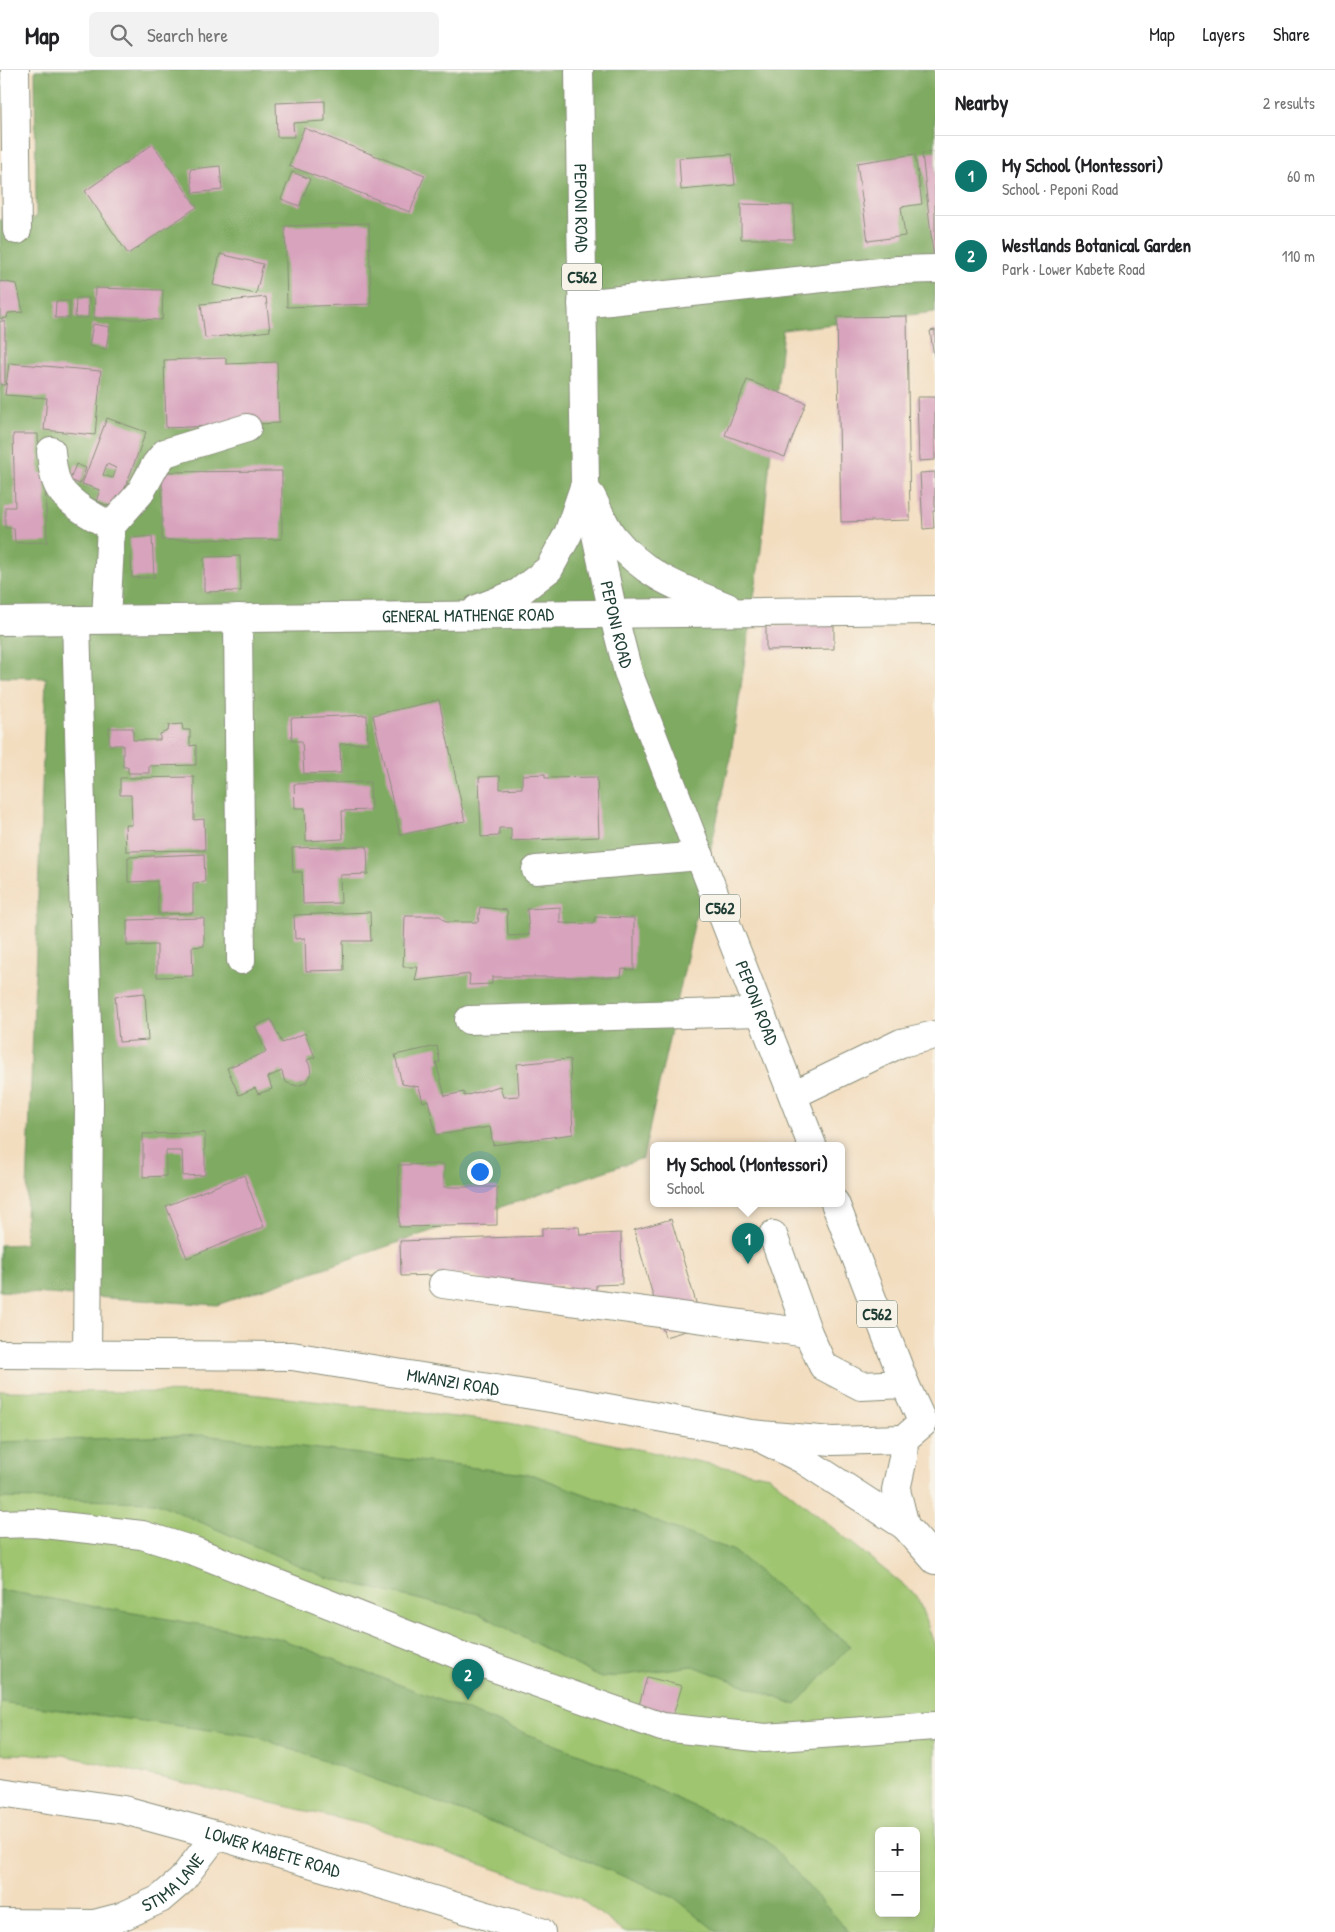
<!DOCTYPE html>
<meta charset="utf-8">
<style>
:root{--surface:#fff;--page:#f2f2f2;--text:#202124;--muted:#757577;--line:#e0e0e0;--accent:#0f766e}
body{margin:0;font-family:"Patrick Hand",sans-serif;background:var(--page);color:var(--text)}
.controls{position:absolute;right:15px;bottom:15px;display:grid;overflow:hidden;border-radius:8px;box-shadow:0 2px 8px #0003}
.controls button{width:45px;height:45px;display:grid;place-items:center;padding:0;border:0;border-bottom:1px solid var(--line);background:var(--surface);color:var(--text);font:25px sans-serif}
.you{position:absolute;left:479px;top:1101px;width:18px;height:18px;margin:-12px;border:4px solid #fff;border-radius:50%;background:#1a73e8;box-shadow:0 0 0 8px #1a73e833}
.badge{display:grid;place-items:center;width:32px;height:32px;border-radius:50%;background:var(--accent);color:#fff;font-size:16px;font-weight:700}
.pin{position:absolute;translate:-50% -41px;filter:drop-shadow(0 1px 2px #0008)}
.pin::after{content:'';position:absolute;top:26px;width:18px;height:15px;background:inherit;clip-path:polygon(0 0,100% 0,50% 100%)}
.popup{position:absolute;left:650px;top:1072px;width:195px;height:65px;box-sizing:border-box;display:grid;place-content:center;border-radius:8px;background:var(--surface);filter:drop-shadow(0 1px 4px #0005);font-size:16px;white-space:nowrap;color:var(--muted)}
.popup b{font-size:19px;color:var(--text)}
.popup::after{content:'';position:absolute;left:50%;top:100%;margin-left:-10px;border:10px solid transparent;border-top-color:var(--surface)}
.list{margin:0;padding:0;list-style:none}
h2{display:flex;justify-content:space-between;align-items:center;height:65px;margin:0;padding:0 20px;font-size:21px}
h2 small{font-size:16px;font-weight:400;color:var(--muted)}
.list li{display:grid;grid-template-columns:32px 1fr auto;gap:15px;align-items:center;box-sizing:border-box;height:80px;padding:0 20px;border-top:1px solid var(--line)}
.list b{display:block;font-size:19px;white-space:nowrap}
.list p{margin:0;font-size:16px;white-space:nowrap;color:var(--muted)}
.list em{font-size:16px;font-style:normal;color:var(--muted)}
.icon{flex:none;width:28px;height:28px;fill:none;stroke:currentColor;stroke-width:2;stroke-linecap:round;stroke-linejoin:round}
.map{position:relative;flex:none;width:935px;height:1862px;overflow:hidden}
header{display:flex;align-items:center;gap:30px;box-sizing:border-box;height:70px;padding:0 25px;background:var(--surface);border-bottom:1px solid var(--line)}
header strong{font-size:24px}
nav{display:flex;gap:28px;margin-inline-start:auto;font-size:18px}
.search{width:350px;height:45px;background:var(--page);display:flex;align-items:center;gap:12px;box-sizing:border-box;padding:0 18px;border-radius:8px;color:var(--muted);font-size:19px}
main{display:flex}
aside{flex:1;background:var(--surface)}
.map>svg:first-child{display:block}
</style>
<header>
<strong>Map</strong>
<div class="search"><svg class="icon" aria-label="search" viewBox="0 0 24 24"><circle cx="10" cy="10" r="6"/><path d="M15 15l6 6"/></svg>Search here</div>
<nav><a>Map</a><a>Layers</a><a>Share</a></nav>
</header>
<main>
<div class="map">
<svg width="935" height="1862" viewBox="0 0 935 1862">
<rect width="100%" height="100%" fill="#f7f3e8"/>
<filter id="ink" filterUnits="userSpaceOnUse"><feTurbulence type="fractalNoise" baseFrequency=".02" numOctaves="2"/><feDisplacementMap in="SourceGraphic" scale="10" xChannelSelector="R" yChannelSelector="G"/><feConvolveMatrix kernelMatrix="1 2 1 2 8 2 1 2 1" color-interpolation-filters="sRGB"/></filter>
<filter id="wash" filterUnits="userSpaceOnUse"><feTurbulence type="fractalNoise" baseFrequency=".0096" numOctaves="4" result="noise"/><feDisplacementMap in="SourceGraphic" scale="20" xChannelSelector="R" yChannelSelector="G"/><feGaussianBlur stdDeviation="1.12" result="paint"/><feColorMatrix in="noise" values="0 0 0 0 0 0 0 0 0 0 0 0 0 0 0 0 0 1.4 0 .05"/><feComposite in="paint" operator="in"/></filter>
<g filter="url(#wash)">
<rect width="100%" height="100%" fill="#f3ddbf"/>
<!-- green -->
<path fill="#9fc570" stroke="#5f8152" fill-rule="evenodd" d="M 0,1321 L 242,1323 L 509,1353 L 769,1406 L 917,1526 L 935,1576 L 935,1862 L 624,1862 L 579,1828 L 367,1755 L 63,1685 L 0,1684 ZM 879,1761 L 916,1761 L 916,1843 L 879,1843 Z"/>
<!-- forest -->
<path fill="#7faa62" stroke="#4f744b" d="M 35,0 L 935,0 L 935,242 L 783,260 L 761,480 L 730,691 L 643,1088 L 217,1235 L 0,1221 L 0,1175 L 25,1174 L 46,608 L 0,607 L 0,150 L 36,148 Z
M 203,1365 L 534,1405 L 734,1481 L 850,1576 L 796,1635 L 693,1596 L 601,1608 L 480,1544 L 325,1507 L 155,1432 L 0,1428 L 0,1372 Z
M 0,1520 L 278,1568 L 582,1685 L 767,1770 L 849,1862 L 717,1862 L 675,1828 L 514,1760 L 255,1666 L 0,1632 Z"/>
<g id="blocks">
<!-- building -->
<path fill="#d8a3bd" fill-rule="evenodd" d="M 325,31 L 325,51 L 293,53 L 294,67 L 277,67 L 276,33 Z
M 304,58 L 425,105 L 410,142 L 289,96 Z
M 153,74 L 197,137 L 128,184 L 85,121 Z
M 935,82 L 935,183 L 933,183 L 922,83 Z
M 732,84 L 735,115 L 681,120 L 679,88 Z
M 915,84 L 922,134 L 901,137 L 905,166 L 868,171 L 857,93 Z
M 220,96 L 222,120 L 193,123 L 190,99 Z
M 292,102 L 310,109 L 300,136 L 281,129 Z
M 741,134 L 794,135 L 794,169 L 741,169 Z
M 369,153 L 371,234 L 287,237 L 285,156 Z
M 220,184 L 263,194 L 256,224 L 213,215 Z
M 0,211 L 17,214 L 23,242 L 8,243 L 7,248 L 0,249 Z
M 95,218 L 163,220 L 162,250 L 94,248 Z
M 266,227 L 270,261 L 205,268 L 201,234 Z
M 76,228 L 89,228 L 88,248 L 75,248 Z
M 56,231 L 70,231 L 70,248 L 55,248 Z
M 907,246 L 910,450 L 841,452 L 837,247 Z
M 0,251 L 5,251 L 5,315 L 0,315 Z
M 93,254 L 110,257 L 106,279 L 89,276 Z
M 935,260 L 935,287 L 934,287 L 930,261 Z
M 226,288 L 226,294 L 277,292 L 279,353 L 166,358 L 164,290 Z
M 9,293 L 101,301 L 95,365 L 44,360 L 47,328 L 5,325 Z
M 747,310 L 806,333 L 785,387 L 725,365 Z
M 917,327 L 935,327 L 935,390 L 919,391 Z
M 107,348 L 146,362 L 117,439 L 96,431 L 100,420 L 82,414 ZM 107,394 L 116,398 L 113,408 L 103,405 Z
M 13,364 L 38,364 L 39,403 L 45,403 L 47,472 L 15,473 L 14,458 L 5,458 L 5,437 L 15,437 Z
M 76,394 L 86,398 L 80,414 L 70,410 Z
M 282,401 L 282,469 L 162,470 L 162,402 Z
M 935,402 L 935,441 L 933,441 L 934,458 L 923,459 L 920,403 Z
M 152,466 L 154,507 L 132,508 L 130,468 Z
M 240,486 L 241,521 L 204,522 L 204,487 Z
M 834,555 L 834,579 L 766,580 L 766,556 Z
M 439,630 L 465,751 L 400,765 L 373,645 Z
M 367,645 L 368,673 L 340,674 L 341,703 L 304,704 L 302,671 L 292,671 L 291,648 Z
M 182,654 L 183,660 L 190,660 L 190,676 L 196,675 L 196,695 L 149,696 L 149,703 L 128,703 L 128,697 L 123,697 L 123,675 L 109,675 L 109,658 L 133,658 L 133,670 L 160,670 L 160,664 L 168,661 L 169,655 Z
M 545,704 L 545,708 L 597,707 L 599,767 L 511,771 L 511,758 L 499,758 L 499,766 L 481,767 L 479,707 L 500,706 L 500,719 L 522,718 L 522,705 Z
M 194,707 L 194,750 L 204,749 L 205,780 L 126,781 L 125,755 L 132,755 L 131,725 L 120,725 L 120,708 Z
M 370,712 L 371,740 L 342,741 L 343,769 L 306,771 L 305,738 L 295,738 L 294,714 Z
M 367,776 L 368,804 L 340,805 L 341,833 L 303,834 L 302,802 L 293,802 L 292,778 Z
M 204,784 L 205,812 L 193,813 L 193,843 L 158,844 L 157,811 L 128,812 L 128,787 Z
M 480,837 L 507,840 L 508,866 L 529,865 L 527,839 L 560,837 L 560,853 L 593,854 L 595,847 L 634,848 L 634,900 L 622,899 L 621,907 L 492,907 L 492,914 L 469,915 L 470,904 L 415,911 L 418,897 L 403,897 L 405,846 L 440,846 L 446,852 L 478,852 Z
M 370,842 L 371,871 L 343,871 L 344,900 L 306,901 L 305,868 L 295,869 L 294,845 Z
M 204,848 L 204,876 L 192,877 L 193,906 L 157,907 L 157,875 L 127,876 L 127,850 Z
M 145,923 L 148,970 L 119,972 L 115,926 Z
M 271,949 L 282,973 L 305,963 L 315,987 L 307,990 L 310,996 L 311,1005 L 306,1013 L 297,1016 L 287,1013 L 284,1009 L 282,1001 L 268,1007 L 272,1019 L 258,1024 L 255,1018 L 239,1025 L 227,998 L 266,982 L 255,956 Z
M 437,976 L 440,992 L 436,993 L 445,1026 L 464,1022 L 464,1026 L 500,1016 L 503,1027 L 519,1026 L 517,994 L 570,989 L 573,1064 L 493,1075 L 490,1057 L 436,1065 L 428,1030 L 423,1032 L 419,1017 L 402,1014 L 395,985 Z
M 205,1063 L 205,1105 L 183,1106 L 182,1081 L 166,1081 L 166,1106 L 143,1107 L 143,1064 Z
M 444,1094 L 444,1117 L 497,1117 L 497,1155 L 399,1157 L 398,1095 Z
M 244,1105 L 264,1157 L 187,1188 L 166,1136 Z
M 671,1149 L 703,1256 L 665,1267 L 634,1160 Z
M 579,1157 L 580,1165 L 621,1163 L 622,1214 L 596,1215 L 596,1220 L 567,1221 L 565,1215 L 497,1217 L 472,1204 L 401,1206 L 400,1171 L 542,1166 L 542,1158 Z
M 647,1607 L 682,1616 L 673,1645 L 639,1635 Z"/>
</g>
</g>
<g filter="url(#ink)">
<use href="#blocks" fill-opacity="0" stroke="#898d7a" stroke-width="1"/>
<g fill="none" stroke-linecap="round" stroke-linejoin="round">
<!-- minor casing -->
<g stroke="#898d7a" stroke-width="30">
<g id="minor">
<path d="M 15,0 L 17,160"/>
<path d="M 582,234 L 898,200 L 935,199"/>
<path d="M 51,381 C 52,393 53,408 60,419 C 71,435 94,447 111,456"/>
<path d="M 591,426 C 598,439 604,455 613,467 C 647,508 681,518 727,537"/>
<path d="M 477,539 L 518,523 L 549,499 L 568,464 L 585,414"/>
<path d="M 238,548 L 241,890"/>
<path d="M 106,549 L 111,456 L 140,423 L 156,394 L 165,383 L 247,358"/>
<path d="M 76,550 L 89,1032 L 87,1285"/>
<path id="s1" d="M 0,551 L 935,540"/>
<path d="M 536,800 L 700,786"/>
<path d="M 469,950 L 760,942"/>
<path d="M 793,1025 L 901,973 L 935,965"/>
<path d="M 773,1165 L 808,1263 L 823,1296 L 861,1316 L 905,1314"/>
<path d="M 443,1214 L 808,1263"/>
<path id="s2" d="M 0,1284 L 292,1286 L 575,1332 L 751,1364 L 832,1371 L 904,1369"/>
<path d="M 766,1371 L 802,1389 L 905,1456"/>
<path d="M 0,1454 L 35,1453 L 142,1465 L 194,1481 L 464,1587 L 662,1657 L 765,1668 L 935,1656"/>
<path id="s3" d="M 0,1853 L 94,1854 L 121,1847 L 160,1829 L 181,1811 L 216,1765"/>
</g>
</g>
<!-- major casing -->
<g stroke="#898d7a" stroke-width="30">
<g id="major">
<path id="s4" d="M 579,0 L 585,414 L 613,543 L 628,602 L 812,1075"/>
<path d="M 835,1133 L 905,1314 L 923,1353"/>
<path d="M 923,1353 L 904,1369 L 903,1388 L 896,1420 L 905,1456 L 935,1490"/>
<path id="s5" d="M 0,1722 L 124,1740 L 216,1765 L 541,1862"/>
</g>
</g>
<!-- minor -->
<use href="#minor" stroke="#fff" stroke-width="28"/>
<!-- major -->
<use href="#major" stroke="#fff" stroke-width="28"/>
</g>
</g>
<g text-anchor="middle" stroke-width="5" stroke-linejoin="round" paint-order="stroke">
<!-- shield labels -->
<g fill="#f7f3e8" stroke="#60746a" stroke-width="1">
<rect x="562" y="193.5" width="40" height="27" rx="4"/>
<rect x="700" y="824.5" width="40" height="27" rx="4"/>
<rect x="857" y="1230.5" width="40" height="27" rx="4"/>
</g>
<g font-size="16" font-weight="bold" fill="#1f3d34">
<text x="582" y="213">C562</text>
<text x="720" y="844">C562</text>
<text x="877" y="1250">C562</text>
</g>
<!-- street labels -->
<g font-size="18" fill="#1f3d34" stroke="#f7f3e8">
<text dy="6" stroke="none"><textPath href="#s4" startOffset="138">PEPONI ROAD</textPath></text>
<text dy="6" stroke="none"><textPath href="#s1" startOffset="468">GENERAL MATHENGE ROAD</textPath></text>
<text dy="6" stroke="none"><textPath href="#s4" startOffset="558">PEPONI ROAD</textPath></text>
<text dy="6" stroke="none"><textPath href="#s4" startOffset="962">PEPONI ROAD</textPath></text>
<text dy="6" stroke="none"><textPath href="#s2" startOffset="455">MWANZI ROAD</textPath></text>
<text dy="6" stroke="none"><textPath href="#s5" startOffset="280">LOWER KABETE ROAD</textPath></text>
<text dy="6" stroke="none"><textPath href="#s3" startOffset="185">STIMA LANE</textPath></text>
</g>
</g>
</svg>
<div class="controls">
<button>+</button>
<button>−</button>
</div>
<div class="you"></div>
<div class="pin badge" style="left:748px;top:1194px">1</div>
<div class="popup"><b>My School (Montessori)</b>School</div>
<div class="pin badge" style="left:468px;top:1630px">2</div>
</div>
<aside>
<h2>Nearby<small>2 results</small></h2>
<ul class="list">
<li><span class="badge">1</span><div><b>My School (Montessori)</b><p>School · Peponi Road</p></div><em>60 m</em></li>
<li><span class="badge">2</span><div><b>Westlands Botanical Garden</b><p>Park · Lower Kabete Road</p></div><em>110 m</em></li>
</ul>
</aside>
</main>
